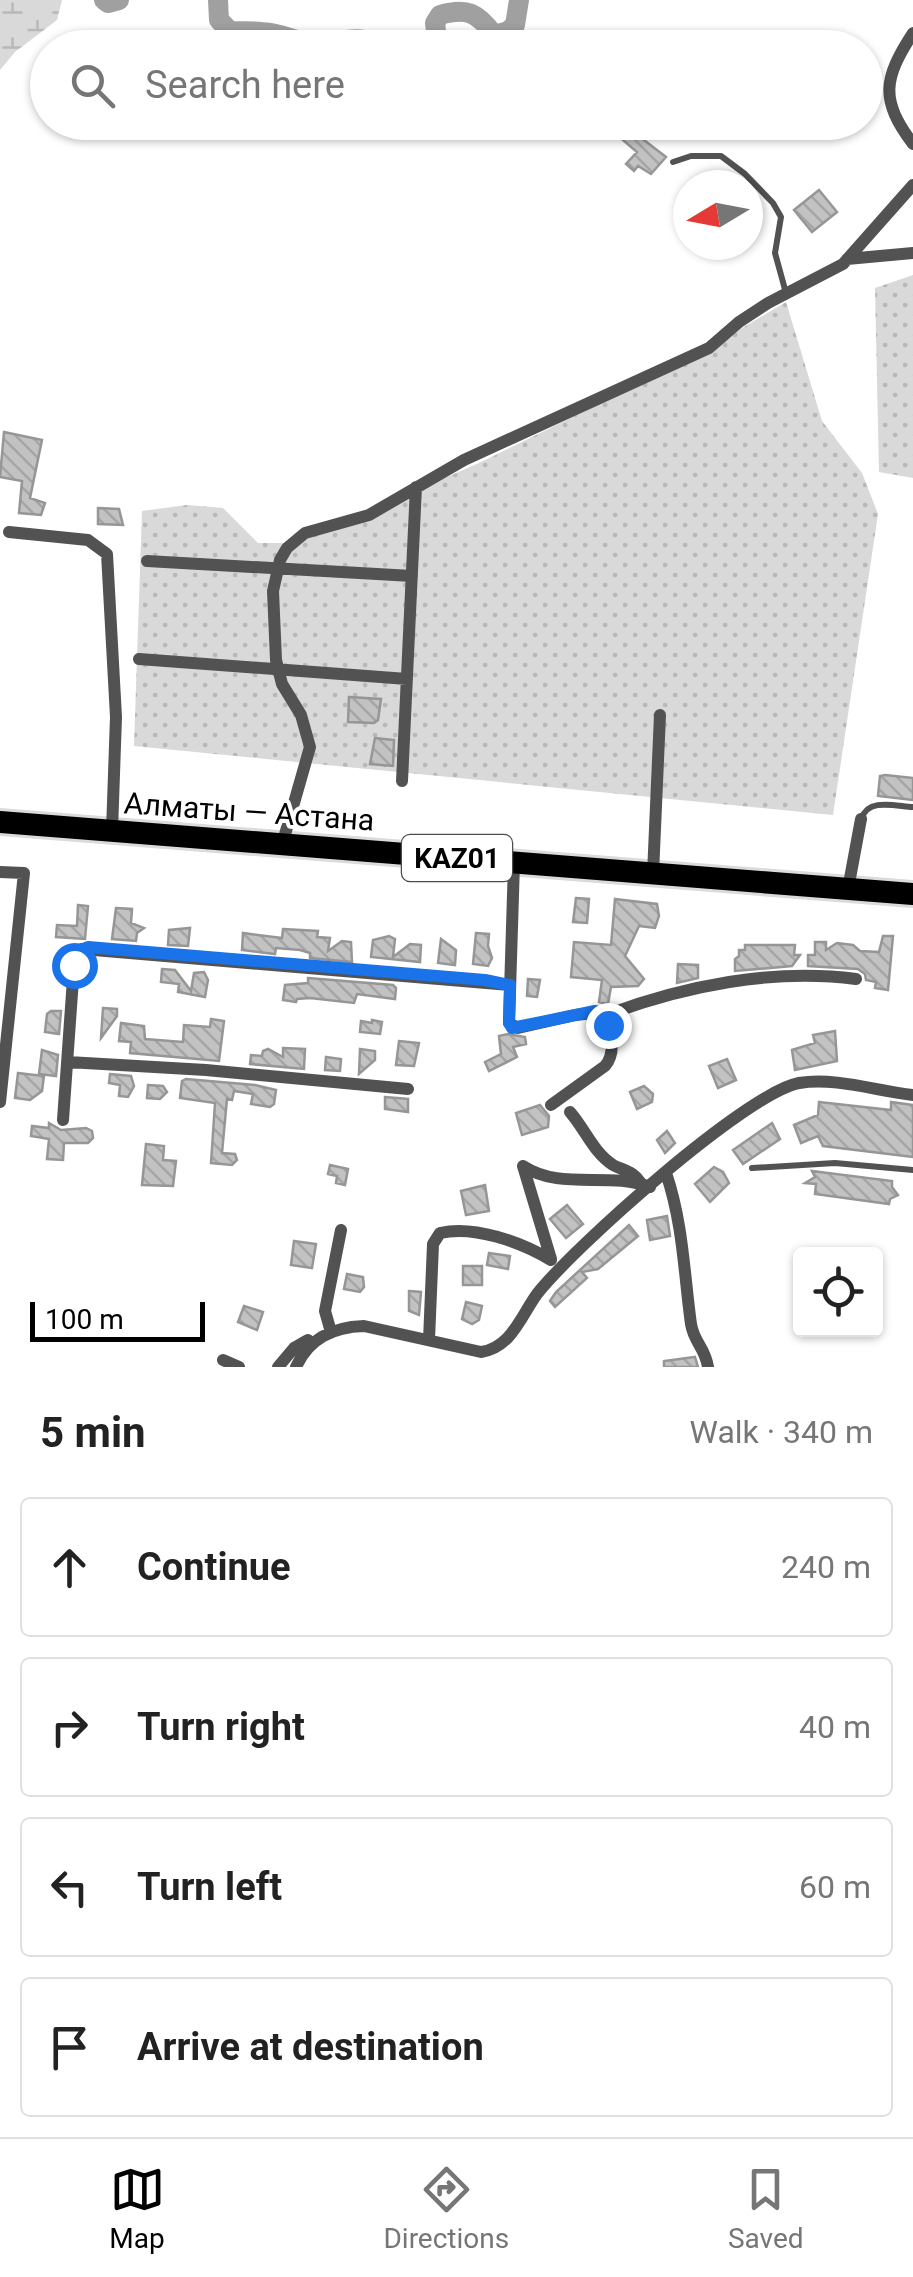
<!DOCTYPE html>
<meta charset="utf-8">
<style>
:root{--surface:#fff;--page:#f2f2f2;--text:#222;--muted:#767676;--line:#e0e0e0;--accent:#000}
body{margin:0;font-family:Roboto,sans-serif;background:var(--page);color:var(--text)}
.controls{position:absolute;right:30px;bottom:30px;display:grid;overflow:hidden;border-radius:10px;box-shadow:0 2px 8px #0004}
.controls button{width:90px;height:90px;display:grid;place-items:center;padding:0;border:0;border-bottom:2px solid var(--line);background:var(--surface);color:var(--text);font:50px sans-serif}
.compass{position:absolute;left:673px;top:170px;width:90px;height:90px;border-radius:50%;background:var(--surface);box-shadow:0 2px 8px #0004;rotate:260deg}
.scale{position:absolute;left:30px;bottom:25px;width:175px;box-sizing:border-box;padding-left:10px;border:5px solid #000;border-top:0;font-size:28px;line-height:35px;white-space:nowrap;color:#000;-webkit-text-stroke:8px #fff;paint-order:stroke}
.stop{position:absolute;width:30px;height:30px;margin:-22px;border:8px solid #1a73e8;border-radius:50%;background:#fff}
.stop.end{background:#1a73e8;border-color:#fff;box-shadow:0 2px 10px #0008}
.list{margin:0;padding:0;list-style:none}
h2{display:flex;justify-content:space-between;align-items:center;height:130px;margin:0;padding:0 40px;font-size:42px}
h2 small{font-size:32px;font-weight:400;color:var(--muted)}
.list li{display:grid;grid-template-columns:65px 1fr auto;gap:30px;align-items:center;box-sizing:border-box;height:140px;margin:0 20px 20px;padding:0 20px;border:2px solid var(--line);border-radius:10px}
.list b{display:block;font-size:38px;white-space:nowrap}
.list em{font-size:32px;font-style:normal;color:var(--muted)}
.icon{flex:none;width:55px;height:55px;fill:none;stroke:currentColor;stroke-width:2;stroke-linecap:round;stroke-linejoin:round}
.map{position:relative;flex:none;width:913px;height:1367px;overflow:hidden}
.search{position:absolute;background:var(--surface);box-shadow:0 2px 8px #0004;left:30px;right:30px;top:30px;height:110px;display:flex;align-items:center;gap:25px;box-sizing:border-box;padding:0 35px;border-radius:55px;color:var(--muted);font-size:38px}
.sheet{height:770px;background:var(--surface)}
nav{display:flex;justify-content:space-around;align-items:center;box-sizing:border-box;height:140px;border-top:2px solid var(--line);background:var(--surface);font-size:28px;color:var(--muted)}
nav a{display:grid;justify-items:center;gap:5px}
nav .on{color:var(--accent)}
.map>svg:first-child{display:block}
</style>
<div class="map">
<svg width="913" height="1367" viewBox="0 0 913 1367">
<defs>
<pattern id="grass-dots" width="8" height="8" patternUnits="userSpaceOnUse" patternTransform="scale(2.5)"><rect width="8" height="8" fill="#d9d9d9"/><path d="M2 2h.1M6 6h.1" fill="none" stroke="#b8b8b8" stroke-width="1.8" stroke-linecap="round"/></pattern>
<pattern id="wetland-marsh" width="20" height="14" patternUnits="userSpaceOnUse" patternTransform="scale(2.5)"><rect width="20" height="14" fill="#d9d9d9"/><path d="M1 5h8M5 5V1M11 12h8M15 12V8" fill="none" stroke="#b8b8b8"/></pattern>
<pattern id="building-back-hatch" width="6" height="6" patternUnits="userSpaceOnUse" patternTransform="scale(2.5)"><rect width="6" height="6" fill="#c2c2c2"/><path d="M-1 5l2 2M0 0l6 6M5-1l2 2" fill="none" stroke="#a5a5a5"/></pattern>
</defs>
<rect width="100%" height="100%" fill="#fff"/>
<!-- grass -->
<path fill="url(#grass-dots)" d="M 913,275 L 913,478 L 879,472 L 875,288 Z
M 786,302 L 822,421 L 862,473 L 878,514 L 833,815 L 134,746 L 142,511 L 187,505 L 223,508 L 258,543 L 295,543 L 479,463 L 685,362 Z"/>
<!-- wetland -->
<path fill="url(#wetland-marsh)" d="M 0,0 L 62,0 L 57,20 L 15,52 L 0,70 Z"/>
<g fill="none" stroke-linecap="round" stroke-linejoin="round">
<!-- river -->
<path stroke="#a0a0a0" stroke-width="20" d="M 104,0 L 108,3 L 119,0
M 218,0 L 219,20 L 230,31 C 243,31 257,31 270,33 C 284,35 295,41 309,42 C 343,46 351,30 388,48
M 438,48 L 435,23 L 440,15 C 467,7 478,13 494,35 L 508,31 L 515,25 L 519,0"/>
</g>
<!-- building -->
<path fill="url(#building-back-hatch)" stroke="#969696" stroke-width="2.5" d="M 631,130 L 666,157 L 651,174 L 638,166 L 634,171 L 626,164 L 637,152 L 623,140 Z
M 819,190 L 837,212 L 812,232 L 794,210 Z
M 4,432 L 42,440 L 30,498 L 45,503 L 41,515 L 19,513 L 22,481 L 0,477 Z
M 98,508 L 119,509 L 123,525 L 98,524 Z
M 349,697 L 381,699 L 378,720 L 374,723 L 348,722 Z
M 375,738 L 394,740 L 393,766 L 370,764 Z
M 885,775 L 913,778 L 913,800 L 878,796 L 880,776 Z
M 576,898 L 589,899 L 587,923 L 573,922 Z
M 615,899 L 657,904 L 659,916 L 655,928 L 639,926 L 625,956 L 644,979 L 638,986 L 611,987 L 608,1004 L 599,1002 L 602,980 L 571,977 L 574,942 L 611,945 Z
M 78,905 L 88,906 L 85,939 L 56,937 L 57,925 L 77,926 Z
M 116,908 L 132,909 L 131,923 L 144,928 L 137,933 L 136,941 L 112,939 Z
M 190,928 L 188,946 L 168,945 L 169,930 Z
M 283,929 L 318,931 L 317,937 L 330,938 L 328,951 L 342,941 L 351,942 L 352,962 L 310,958 L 310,953 L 300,950 L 276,948 L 275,954 L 242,950 L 243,933 L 282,938 Z
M 476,933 L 489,934 L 488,946 L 492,958 L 488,966 L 473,964 Z
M 389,936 L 395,939 L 393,957 L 410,944 L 421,945 L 420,962 L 371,957 L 373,940 Z
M 883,936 L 893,936 L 888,990 L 875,988 L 876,982 L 866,980 L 865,974 L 858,969 L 808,966 L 808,955 L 815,955 L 815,942 L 826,942 L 826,950 L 837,943 L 853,945 L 860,951 L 879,952 Z
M 441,939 L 456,950 L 455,965 L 438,963 Z
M 745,945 L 795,945 L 794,955 L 800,955 L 792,966 L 735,971 L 735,959 L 739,956 L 739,950 L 745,950 Z
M 678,964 L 698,965 L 698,978 L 677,983 Z
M 162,969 L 175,970 L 191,991 L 194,973 L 204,972 L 208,980 L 205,997 L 178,992 L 179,984 L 161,982 Z
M 308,978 L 393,985 L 396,988 L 395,999 L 357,994 L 354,1003 L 310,998 L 297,999 L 296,1002 L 283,1000 L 285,985 L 308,983 Z
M 528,979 L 540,980 L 537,997 L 527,996 Z
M 103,1008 L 117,1009 L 117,1016 L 101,1038 Z
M 51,1011 L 61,1011 L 59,1034 L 45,1032 L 47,1014 Z
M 211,1019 L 224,1021 L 219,1061 L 130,1053 L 131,1042 L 119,1041 L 121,1023 L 144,1026 L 145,1039 L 183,1042 L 184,1025 L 210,1027 Z
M 372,1020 L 382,1022 L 380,1034 L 360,1032 L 361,1021 L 372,1023 Z
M 835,1031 L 837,1061 L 795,1070 L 792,1050 L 815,1043 L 813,1035 Z
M 508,1034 L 525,1037 L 526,1044 L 513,1047 L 517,1057 L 489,1071 L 485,1062 L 501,1054 L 499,1036 Z
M 399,1041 L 419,1043 L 414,1066 L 396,1065 Z
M 283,1048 L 305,1049 L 304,1069 L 250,1064 L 251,1055 L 262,1056 L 263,1051 L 268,1049 L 283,1057 Z
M 360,1049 L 375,1051 L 375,1060 L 359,1074 Z
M 42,1050 L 58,1055 L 56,1076 L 39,1074 Z
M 326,1057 L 341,1059 L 340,1071 L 325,1070 Z
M 727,1059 L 736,1080 L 718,1088 L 709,1066 Z
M 18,1073 L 44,1076 L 42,1091 L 30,1100 L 15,1098 Z
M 110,1074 L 131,1076 L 134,1086 L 128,1097 L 119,1096 L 120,1085 L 109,1083 Z
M 186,1079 L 255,1085 L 276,1090 L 274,1104 L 270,1107 L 251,1104 L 253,1094 L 234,1091 L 232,1100 L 227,1099 L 222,1153 L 235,1154 L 237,1160 L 232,1165 L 211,1163 L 215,1103 L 180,1098 L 182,1081 Z
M 148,1085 L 163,1086 L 167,1092 L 160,1099 L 147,1098 Z
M 644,1086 L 653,1094 L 652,1102 L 637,1109 L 630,1092 Z
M 385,1097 L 408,1099 L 408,1112 L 385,1109 Z
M 819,1102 L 891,1110 L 891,1102 L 913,1105 L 913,1157 L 823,1146 L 818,1136 L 801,1143 L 794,1125 L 818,1115 Z
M 540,1105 L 549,1116 L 548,1127 L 522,1135 L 516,1113 Z
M 49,1123 L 61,1130 L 86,1128 L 92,1131 L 93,1138 L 88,1143 L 64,1143 L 63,1160 L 47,1159 L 49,1139 L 31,1136 L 32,1126 L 49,1128 Z
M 772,1123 L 780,1139 L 743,1164 L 733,1150 Z
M 667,1131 L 675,1143 L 665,1153 L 657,1140 Z
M 146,1144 L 164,1146 L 163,1160 L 176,1161 L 173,1186 L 142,1185 Z
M 330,1165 L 348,1169 L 345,1185 L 336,1183 L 337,1176 L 328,1174 Z
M 714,1167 L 723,1172 L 729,1183 L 710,1202 L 695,1184 Z
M 812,1171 L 892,1181 L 892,1187 L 898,1195 L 890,1199 L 889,1204 L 815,1194 L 816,1184 L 805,1183 L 815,1177 Z
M 485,1185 L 489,1211 L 466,1215 L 461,1191 Z
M 567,1205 L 583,1224 L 566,1238 L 550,1219 Z
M 667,1216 L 670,1236 L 650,1240 L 647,1220 Z
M 629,1225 L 638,1236 L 598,1269 L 582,1272 L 587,1278 L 555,1307 L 550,1301 L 556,1292 Z
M 294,1241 L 316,1244 L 312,1268 L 291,1265 Z
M 489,1253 L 510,1256 L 508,1269 L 487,1265 Z
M 463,1266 L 482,1266 L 482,1285 L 463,1285 Z
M 347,1274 L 363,1277 L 364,1287 L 360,1292 L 344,1289 Z
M 409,1291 L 421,1292 L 419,1315 L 409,1311 Z
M 466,1302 L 482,1306 L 479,1320 L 472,1324 L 462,1319 Z
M 244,1306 L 263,1312 L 257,1330 L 238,1322 Z
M 695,1357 L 698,1367 L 664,1367 L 664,1361 Z"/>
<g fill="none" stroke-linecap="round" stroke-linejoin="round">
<!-- highway casing -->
<g stroke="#dbdbdb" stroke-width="28">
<path id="highway" d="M 0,822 L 913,894"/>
</g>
<!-- lane -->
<path stroke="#525252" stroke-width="6" d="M 673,162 L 691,156 L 721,156 L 745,174 L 773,203 L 781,217 L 775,253 L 786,293
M 862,818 C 868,798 895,806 913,807
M 752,1168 L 835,1163 L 913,1170"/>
<!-- street -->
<path stroke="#525252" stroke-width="12" d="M 913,33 C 883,79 880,100 913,144
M 847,259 L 913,253
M 9,532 L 88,540 L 107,554 L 116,717 L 112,831
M 147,561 L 412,576
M 139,659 L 407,679
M 402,781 L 416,487
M 282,845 L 310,747 L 301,715 L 282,684 L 276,660 L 273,591 L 280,560 L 287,548 L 305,533 L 369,515 L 464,460 L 709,348 L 739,322 L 768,303 L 843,264 L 913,185
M 514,863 L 509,1023 L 518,1028 L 575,1015 L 603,1012 C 611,1026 617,1053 605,1066 L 551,1105
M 0,872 L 24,873 L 0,1102
M 653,874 L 660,715
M 848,889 L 861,819
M 606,1015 C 684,986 773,968 856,979
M 68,1062 L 206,1070 L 408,1089
M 570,1112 C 585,1129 593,1152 613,1165 C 625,1171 633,1171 641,1183
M 63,1120 L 74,965 L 76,954 L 82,949 L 510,985
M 523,1166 C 561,1191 609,1171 650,1187
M 523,1166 L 551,1259
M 666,1173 C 683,1223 684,1273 691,1324 C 694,1343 705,1347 708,1367
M 331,1332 L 325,1311 L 341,1230
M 429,1340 L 433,1244 L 440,1233 C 474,1225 521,1242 551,1260
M 223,1360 L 239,1367
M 278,1367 L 294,1348 L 308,1340
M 296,1367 C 309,1338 333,1327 364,1326 L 481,1352 C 511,1348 521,1316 537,1294 C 573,1248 746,1093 799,1083 C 835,1077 877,1091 913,1095"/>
<!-- highway -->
<use href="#highway" stroke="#000" stroke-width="22"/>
</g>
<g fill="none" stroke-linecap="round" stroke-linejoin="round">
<!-- route -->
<path stroke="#1a73e8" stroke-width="12" d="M 74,965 L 78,951 L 88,947 L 485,980 L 510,985 L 509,1023 L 512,1028 L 595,1011 L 606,1015 L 608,1025"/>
</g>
<g text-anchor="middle" stroke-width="8" stroke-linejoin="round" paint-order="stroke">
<!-- shield labels -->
<rect fill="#fff" stroke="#4c4c4c" stroke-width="2.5" x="402" y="835" width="110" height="46" rx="8"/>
<g font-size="28" font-weight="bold" fill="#000">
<text x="457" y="868">KАZ01</text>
</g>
<!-- street labels -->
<g font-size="30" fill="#000" stroke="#fff">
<text transform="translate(249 812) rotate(4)" y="10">Алматы — Астана</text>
</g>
</g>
</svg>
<div class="controls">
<button><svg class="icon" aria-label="locate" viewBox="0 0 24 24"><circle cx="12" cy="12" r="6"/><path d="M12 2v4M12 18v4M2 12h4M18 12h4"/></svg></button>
</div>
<svg class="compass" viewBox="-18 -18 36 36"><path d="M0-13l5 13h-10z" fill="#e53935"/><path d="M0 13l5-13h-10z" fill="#767676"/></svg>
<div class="scale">100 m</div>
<div class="stop" style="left:74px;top:965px"></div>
<div class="stop end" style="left:608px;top:1025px"></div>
<div class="search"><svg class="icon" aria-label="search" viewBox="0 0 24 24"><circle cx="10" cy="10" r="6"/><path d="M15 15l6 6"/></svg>Search here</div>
</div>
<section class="sheet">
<h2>5 min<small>Walk · 340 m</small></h2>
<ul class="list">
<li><svg class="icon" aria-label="ahead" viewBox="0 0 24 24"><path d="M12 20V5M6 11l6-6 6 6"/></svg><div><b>Continue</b></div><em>240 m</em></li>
<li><svg class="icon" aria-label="right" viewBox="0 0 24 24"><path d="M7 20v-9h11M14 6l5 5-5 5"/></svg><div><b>Turn right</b></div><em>40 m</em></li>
<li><svg class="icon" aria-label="left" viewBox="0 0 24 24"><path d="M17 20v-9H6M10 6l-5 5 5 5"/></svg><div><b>Turn left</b></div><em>60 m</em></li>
<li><svg class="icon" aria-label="arrive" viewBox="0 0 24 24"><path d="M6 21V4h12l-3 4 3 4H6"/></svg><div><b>Arrive at destination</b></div></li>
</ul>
</section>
<nav>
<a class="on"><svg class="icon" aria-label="map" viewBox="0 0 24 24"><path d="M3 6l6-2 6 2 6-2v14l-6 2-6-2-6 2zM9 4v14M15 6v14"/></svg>Map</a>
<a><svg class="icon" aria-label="directions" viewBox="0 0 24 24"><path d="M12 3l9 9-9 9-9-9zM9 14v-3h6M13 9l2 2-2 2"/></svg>Directions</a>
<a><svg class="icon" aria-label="saved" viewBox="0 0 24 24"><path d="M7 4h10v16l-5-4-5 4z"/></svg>Saved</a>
</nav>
